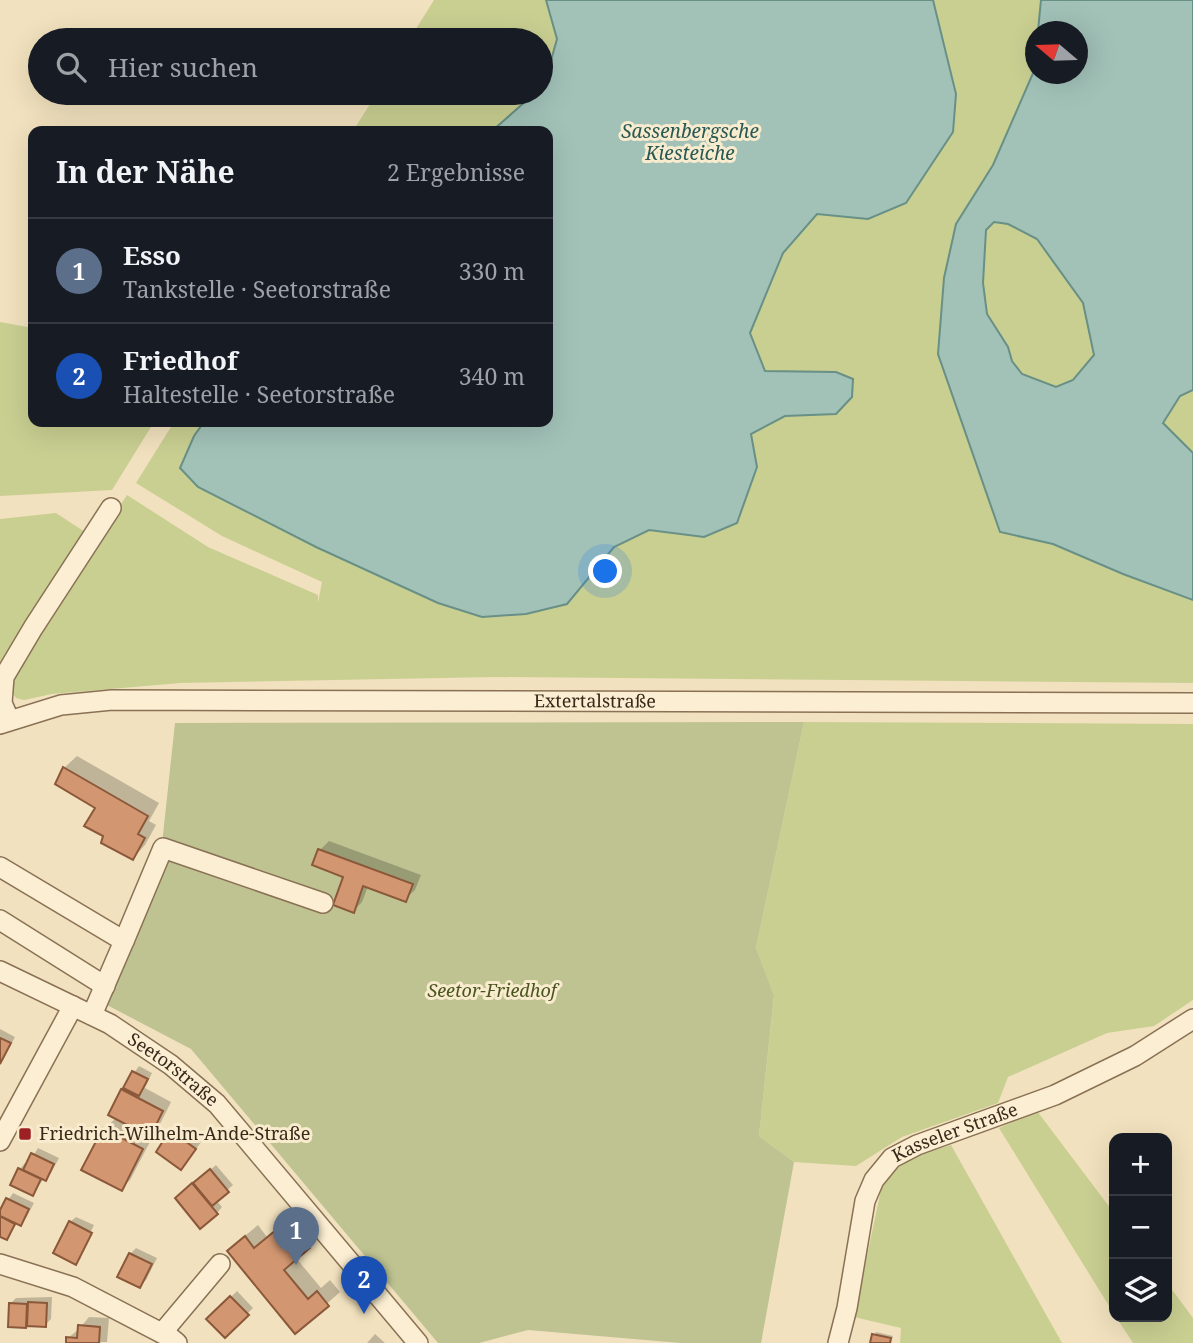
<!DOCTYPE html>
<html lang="de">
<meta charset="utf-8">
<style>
:root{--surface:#171b24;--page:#242831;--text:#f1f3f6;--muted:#9ea1a6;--line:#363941;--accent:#0f766e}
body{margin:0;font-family:"Noto Serif",serif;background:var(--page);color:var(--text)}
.controls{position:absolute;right:21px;bottom:21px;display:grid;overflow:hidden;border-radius:14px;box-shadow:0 7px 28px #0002}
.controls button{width:63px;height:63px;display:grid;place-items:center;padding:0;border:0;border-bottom:2px solid var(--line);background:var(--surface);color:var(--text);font:35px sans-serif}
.compass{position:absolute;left:1025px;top:21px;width:63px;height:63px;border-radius:50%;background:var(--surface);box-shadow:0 7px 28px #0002;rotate:289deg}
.you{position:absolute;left:606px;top:572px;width:24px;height:24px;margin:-18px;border:5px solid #fff;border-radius:50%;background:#1a73e8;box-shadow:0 0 0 10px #1a73e833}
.badge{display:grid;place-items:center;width:46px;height:46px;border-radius:50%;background:var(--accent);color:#fff;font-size:23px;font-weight:700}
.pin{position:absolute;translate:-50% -58px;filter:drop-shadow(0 2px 4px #0008)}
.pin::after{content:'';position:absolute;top:37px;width:24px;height:21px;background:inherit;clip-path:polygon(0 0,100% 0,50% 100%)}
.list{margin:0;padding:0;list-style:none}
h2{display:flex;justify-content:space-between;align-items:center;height:91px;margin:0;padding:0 28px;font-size:30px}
h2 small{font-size:23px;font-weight:400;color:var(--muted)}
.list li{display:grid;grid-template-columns:46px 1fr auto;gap:21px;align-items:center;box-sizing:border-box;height:105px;padding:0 28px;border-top:2px solid var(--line)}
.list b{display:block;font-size:26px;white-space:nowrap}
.list p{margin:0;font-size:23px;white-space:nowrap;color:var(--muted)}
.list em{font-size:23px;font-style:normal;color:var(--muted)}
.icon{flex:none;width:38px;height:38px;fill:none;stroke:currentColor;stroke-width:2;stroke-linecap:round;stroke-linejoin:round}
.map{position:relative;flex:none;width:1193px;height:1343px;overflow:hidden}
.search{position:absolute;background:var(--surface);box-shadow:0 7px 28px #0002;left:28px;top:28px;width:525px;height:77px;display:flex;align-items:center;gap:18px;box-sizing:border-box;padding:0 24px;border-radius:38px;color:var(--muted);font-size:26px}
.panel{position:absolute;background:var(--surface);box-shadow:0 7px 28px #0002;left:28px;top:126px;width:525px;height:301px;border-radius:14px}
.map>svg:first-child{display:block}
</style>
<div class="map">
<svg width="1193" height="1343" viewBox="0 0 1193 1343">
<rect width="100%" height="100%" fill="#f1e1be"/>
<!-- green -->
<path fill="#c9cf91" d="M 434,0 L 546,0 L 557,39 L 544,85 L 541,88 L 541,40 L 409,40 Z
M 933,0 L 1041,0 L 1038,31 L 1036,32 L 1034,71 L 993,165 L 956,224 L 1000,532 L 1053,544 L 1123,574 L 1193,600 L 1193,683 L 495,677 L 180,683 L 52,694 L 24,700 L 16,698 L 11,691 L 12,670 L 127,495 L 208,547 L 318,595 L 318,603 L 322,582 L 222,536 L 136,483 L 174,422 L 204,422 L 194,436 L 198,487 L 316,547 L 438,603 L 567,604 L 614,547 L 649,530 L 704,537 L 757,467 L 751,435 L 785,416 L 836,414 L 836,372 L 765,371 L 750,333 L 783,253 L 817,214 L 868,219 L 956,94 Z
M 377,93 L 535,93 L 492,131 L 353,131 Z
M 994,222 L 1008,223 L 1037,239 L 1083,303 L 1094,355 L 1073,380 L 1056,387 L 1022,374 L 1012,361 L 1008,347 L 987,314 L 983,283 L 986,229 Z
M 0,322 L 33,328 L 33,422 L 154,422 L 112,490 L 0,496 Z
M 1193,390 L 1193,453 L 1163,423 L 1180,396 Z
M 56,513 L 85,532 L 0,669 L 0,519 Z
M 804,722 L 1193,724 L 1193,1000 L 1154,1026 L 1107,1033 L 1008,1077 L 998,1103 L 902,1137 L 856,1166 L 794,1162 L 759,1136 L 774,997 L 756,948 Z
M 1037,1111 L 1114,1213 L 1114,1314 L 999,1128 Z
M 951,1145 L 1062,1343 L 900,1343 L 901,1328 L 854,1317 L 881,1190 C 902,1156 915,1157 951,1145 Z
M 1167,1283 L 1193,1318 L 1193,1343 L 1133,1343 L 1116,1317 L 1167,1317 Z"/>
<!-- cemetery -->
<path fill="#bec391" d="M 804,722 L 756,948 L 774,996 L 759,1136 L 794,1162 L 761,1343 L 681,1343 L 528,1330 L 479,1343 L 438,1343 L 191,1049 L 107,1005 L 159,872 L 175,723 Z"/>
<!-- water -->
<path fill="#a2c2b8" stroke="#689086" stroke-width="2" fill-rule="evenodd" d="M 546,0 L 933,0 L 956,94 L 953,132 L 906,203 L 868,219 L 817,214 L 783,253 L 750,333 L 765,371 L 836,372 L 853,379 L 852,397 L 836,414 L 785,416 L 751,434 L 757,467 L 737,523 L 704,537 L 649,530 L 614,547 L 567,604 L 526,614 L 482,617 L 438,603 L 316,547 L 198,487 L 180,468 L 194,436 L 204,422 L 548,422 L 548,131 L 492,131 L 535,93 L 541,93 L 541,88 L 544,85 L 557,39 Z
M 1041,0 L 1193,0 L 1193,390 L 1180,396 L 1163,423 L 1193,453 L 1193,600 L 1123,574 L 1053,544 L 1000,532 L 938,354 L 944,278 L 956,224 L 993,165 L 1034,71 L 1035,59 L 1036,74 L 1078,74 L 1078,32 L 1038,31 ZM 994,222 L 1008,224 L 1037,239 L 1083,303 L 1094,355 L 1073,380 L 1056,387 L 1022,374 L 1012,361 L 1008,347 L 987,314 L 983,283 L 986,230 Z"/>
<!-- shadow -->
<path fill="#0003" d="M 77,756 L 159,803 L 149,821 L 156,825 L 145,845 L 133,858 L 105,836 L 97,807 L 64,768 Z
M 329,841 L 421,875 L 415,890 L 405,899 L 368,886 L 362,902 L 353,911 L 345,876 L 320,850 Z
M 0,1029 L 15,1037 L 0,1065 Z
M 139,1066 L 152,1073 L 145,1088 L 171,1102 L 159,1126 L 147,1138 L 151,1140 L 130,1180 L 121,1189 L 104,1129 L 116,1118 L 122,1090 Z
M 177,1126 L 201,1142 L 187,1162 L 172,1132 Z
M 38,1148 L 59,1158 L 51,1173 L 46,1179 L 44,1178 L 33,1194 L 20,1169 L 25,1163 L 28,1164 Z
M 216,1165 L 233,1185 L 216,1200 L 222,1207 L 217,1213 L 183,1192 Z
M 13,1193 L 34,1203 L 26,1218 L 20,1224 L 18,1222 L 7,1238 L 0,1235 L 0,1208 L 2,1209 Z
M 300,1210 L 321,1235 L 296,1258 L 321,1288 L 330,1280 L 340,1292 L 295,1332 L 241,1239 L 258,1225 L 267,1237 Z
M 76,1217 L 94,1225 L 78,1258 L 81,1258 L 76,1263 L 70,1222 Z
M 136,1248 L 157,1258 L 146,1280 L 140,1286 L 130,1254 Z
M 237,1291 L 253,1308 L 225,1336 L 209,1319 Z
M 52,1297 L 51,1319 L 45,1325 L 9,1326 L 10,1304 L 16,1298 Z
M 89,1317 L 109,1318 L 107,1342 L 67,1343 L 68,1338 L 79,1329 Z
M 876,1332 L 893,1336 L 891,1343 L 872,1343 Z
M 375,1334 L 385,1343 L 367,1343 Z"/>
<!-- building -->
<path fill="#d29771" stroke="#8b583a" stroke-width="2" d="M 63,767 L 148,816 L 138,834 L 145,838 L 133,860 L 101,843 L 103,836 L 84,826 L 95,808 L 55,784 Z
M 318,849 L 413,884 L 406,902 L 363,886 L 354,913 L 333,905 L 343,877 L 312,865 Z
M 0,1038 L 11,1043 L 0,1064 Z
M 132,1071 L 148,1079 L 139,1096 L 123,1088 Z
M 121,1089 L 163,1111 L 150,1137 L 108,1115 Z
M 103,1128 L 143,1149 L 122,1191 L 81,1170 Z
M 170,1130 L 196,1149 L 181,1170 L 156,1152 Z
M 31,1153 L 54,1164 L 46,1181 L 23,1170 Z
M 18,1168 L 41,1179 L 33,1196 L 10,1185 Z
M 210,1169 L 229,1192 L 212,1206 L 193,1183 Z
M 192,1183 L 218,1214 L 200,1229 L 175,1198 Z
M 6,1198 L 29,1209 L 21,1226 L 0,1216 L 0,1210 Z
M 0,1216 L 15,1224 L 7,1240 L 0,1237 Z
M 69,1221 L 92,1233 L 76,1265 L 53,1253 Z
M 287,1221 L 310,1248 L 284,1270 L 308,1299 L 317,1291 L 329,1306 L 295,1334 L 227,1251 L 245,1236 L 254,1248 Z
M 129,1253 L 152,1264 L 140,1288 L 117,1277 Z
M 230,1296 L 249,1315 L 225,1338 L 206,1319 Z
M 28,1302 L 47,1303 L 46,1327 L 27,1326 Z
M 9,1303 L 27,1304 L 26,1328 L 8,1327 Z
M 78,1325 L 100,1327 L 99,1343 L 66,1343 L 66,1337 L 77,1338 Z
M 872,1334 L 891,1338 L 890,1343 L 870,1343 Z"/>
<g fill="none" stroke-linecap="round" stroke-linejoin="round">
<!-- minor casing -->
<g stroke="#8a7155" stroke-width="22">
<g id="minor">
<path d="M 9,719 L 2,703 L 4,677 L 33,628 L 111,508"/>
<path id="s1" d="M 0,724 L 61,705 L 112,700 L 1193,703"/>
<path d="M 0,867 L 124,941 L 92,1015"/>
<path d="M 0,920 L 105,986"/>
<path d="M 124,941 L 163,848 L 323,903"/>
<path id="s2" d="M 0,971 L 110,1024 L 171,1065 L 217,1104 L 418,1343"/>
<path d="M 0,1141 L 73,1006"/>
<path d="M 0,1264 L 73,1287 L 171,1338 L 177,1343"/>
<path d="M 162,1333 L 220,1264"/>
<path id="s3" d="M 838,1343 L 847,1308 L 865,1201 L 874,1180 L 892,1158 L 917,1145 L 1055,1095 L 1135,1056 L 1193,1019"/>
</g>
</g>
<!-- minor -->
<use href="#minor" stroke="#fbeed2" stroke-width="19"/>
</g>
<!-- markers -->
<rect fill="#9d2124" stroke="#f8ebce" stroke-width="2.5" x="18" y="1127" width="14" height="14" rx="3.5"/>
<g text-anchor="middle" stroke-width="6" stroke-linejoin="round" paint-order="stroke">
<!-- street labels -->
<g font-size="18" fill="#38291b" stroke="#f8ebce">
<text dy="6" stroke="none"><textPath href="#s1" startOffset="598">Extertalstraße</textPath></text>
<text dy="6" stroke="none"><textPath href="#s2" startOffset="200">Seetorstraße</textPath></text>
<text dy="6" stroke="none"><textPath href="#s3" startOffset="264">Kasseler Straße</textPath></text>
</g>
<!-- park labels -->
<g font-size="18" font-style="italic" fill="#4a5620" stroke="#f8ebce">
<text x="492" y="997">Seetor-Friedhof</text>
</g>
<!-- poi labels -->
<g font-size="18" fill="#38291b" stroke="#f8ebce" text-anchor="start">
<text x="39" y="1140">Friedrich-Wilhelm-Ande-Straße</text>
</g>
<!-- water labels -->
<g font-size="19" font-style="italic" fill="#295955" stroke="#f8ebce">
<text x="690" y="138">Sassenbergsche<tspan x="690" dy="22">Kiesteiche</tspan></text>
</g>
</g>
</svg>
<div class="controls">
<button>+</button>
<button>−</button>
<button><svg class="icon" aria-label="layers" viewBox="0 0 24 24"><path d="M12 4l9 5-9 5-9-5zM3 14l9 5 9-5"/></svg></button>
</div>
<svg class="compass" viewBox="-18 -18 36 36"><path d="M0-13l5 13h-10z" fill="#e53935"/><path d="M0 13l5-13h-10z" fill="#9ea1a6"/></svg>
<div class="you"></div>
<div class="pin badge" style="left:296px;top:1265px;background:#5c6f8a">1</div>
<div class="pin badge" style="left:364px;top:1314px;background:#1a4fb4">2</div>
<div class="search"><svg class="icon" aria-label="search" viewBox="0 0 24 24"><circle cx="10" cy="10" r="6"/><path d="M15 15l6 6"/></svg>Hier suchen</div>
<section class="panel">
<h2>In der Nähe<small>2 Ergebnisse</small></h2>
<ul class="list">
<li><span class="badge" style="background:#5c6f8a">1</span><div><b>Esso</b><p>Tankstelle · Seetorstraße</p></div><em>330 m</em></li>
<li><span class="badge" style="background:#1a4fb4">2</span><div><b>Friedhof</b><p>Haltestelle · Seetorstraße</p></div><em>340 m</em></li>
</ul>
</section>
</div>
